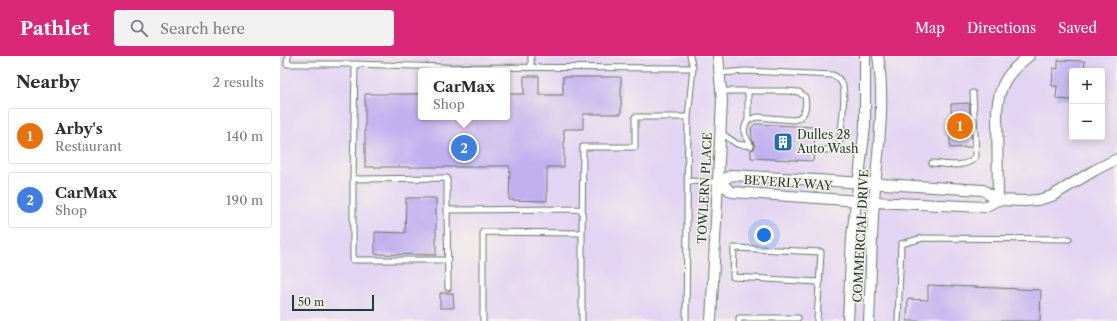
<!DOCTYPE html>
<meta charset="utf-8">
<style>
:root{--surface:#fff;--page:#f2f2f3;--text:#2b2b33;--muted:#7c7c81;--line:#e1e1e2;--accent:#db2777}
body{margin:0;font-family:"Libre Caslon Text",serif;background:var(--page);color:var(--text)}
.controls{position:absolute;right:12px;top:12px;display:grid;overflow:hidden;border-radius:4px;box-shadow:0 2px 10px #0003}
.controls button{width:36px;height:36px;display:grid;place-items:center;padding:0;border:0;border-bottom:1px solid var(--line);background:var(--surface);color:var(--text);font:20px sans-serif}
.scale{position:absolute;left:12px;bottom:10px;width:82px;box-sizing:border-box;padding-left:4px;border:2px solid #1f3d34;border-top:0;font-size:11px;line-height:14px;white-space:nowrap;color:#1f3d34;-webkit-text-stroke:3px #f7f3e8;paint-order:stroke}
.you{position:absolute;left:484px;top:179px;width:14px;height:14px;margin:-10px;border:3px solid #fff;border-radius:50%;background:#1a73e8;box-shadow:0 0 0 6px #1a73e833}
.badge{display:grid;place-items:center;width:26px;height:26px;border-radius:50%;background:var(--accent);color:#fff;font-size:13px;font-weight:700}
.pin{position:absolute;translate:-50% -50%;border:2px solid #fff;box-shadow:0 1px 4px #0006}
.popup{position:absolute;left:138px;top:12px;width:92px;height:52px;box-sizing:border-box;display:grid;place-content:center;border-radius:4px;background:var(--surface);filter:drop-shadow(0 1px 3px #0005);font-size:13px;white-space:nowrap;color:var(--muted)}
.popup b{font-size:15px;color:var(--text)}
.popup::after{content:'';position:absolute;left:50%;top:100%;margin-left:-8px;border:8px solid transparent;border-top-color:var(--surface)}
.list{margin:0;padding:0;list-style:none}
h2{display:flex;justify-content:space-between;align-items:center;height:52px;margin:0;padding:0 16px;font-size:17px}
h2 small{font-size:13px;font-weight:400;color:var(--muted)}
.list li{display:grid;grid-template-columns:26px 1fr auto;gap:12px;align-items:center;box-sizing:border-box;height:56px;margin:0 8px 8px;padding:0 8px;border:1px solid var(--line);border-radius:4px}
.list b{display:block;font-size:15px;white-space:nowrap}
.list p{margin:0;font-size:13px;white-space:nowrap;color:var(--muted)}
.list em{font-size:13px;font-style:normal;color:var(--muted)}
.icon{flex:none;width:22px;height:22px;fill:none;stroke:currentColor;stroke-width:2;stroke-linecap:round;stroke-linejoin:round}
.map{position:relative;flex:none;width:837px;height:265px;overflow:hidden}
header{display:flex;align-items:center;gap:24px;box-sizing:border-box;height:56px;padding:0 20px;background:var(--accent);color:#fff}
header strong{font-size:19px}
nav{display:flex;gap:22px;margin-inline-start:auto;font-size:14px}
.search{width:280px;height:36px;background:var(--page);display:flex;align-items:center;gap:10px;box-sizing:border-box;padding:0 14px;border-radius:4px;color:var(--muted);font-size:15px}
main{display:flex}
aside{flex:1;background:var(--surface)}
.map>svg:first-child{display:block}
</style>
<header>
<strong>Pathlet</strong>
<div class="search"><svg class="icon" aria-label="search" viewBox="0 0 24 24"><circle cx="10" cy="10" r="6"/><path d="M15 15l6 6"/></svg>Search here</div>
<nav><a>Map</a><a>Directions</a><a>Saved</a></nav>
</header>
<main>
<aside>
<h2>Nearby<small>2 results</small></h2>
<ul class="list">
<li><span class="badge" style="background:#e8710a">1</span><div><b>Arby's</b><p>Restaurant</p></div><em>140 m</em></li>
<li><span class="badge" style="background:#3f7fe0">2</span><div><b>CarMax</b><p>Shop</p></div><em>190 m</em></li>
</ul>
</aside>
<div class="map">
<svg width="837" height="265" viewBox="0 0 837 265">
<rect width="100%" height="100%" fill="#f7f3e8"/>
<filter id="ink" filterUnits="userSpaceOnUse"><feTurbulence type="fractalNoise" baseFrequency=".025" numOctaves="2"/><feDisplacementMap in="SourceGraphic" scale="8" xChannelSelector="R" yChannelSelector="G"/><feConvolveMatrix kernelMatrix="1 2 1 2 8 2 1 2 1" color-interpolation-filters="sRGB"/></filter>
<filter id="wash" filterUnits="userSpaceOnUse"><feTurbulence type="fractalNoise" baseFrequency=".012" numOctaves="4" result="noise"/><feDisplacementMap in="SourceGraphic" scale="16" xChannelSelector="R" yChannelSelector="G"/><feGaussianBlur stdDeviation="0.9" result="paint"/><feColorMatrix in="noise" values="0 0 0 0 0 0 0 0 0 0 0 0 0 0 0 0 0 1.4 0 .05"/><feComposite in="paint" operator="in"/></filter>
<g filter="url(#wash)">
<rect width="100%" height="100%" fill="#f6e7d3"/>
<!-- built -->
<path fill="#e2d4f3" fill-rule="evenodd" d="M 0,0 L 837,0 L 837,265 L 0,265 ZM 141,15 L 227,15 L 227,61 L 141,61 ZM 792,15 L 822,15 L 822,81 L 792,81 Z"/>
<g id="blocks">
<!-- building -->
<path fill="#c1b0f0" d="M 778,4 L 805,5 L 804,15 L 792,15 L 792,44 L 776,43 L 777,30 L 772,30 L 773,12 L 778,13 Z
M 244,20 L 259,20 L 259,39 L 283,39 L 283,21 L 341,21 L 341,58 L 303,58 L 303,73 L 284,73 L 284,111 L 267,111 L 267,145 L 229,144 L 230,110 L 206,110 L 206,111 L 85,111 L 85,38 L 141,38 L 141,61 L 227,61 L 227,38 L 244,38 Z
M 689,47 L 692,91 L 670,92 L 670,74 L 672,74 L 671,48 Z
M 475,68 L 533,71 L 533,81 L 535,81 L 534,90 L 531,92 L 530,94 L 534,98 L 533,105 L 471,102 L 471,94 L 474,93 L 475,90 L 472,83 L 471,72 Z
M 126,142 L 156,142 L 156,199 L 95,198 L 95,176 L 125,177 Z
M 648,229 L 761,234 L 760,265 L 627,265 L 628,243 L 648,244 Z
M 160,237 L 173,237 L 174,252 L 160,252 Z"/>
</g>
</g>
<g filter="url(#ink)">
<use href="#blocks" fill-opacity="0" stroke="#6a786c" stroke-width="1"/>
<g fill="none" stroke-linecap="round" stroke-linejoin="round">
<!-- lane casing -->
<g stroke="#6a786c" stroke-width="7">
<path id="lane" d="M 8,0 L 7,8 L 75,8 L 73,123
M 75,8 L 164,11 L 413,12
M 251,11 L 251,0
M 441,17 L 465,15 L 553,19 C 558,21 561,25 563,30 C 566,43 561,71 560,84 C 557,96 545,94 534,94
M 442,35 L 506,35 L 519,36 L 525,41 C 527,52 525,61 514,64 L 477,61 L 468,64 C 461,76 465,80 471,90
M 408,61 L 413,12 L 410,0
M 468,64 L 468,35
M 441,77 L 457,88 L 471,90
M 652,107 C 666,108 687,113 696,100 L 693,37
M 407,125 L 438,126
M 167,154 L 167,122 L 73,123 L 73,204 L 168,204
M 168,232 L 167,154 L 302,153
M 203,265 L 203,176 L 302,177 L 303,91 L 355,91 L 355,61 L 408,61 L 406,265
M 302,265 L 302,177
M 459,265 L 459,262 L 518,262
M 537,265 L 541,196 L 454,192 L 453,221 L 539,226
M 618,265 L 621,188 L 643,182 L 789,183"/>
</g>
<!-- street casing -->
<g stroke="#6a786c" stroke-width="12">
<path id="street" d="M 718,144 L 703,134 L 452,119 L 439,126 L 452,136 L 594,146 L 704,151 L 718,144 L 744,145 L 758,144 L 772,140 L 815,114 L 837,103
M 718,144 L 717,55 C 719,28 728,16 749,0
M 431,265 L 442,45 L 438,0
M 568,265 L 572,181 L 585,70 L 585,0
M 589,265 C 591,225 591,186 594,146 C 597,97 606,50 598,0"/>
</g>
<!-- lane -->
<use href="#lane" stroke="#fff" stroke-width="5"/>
<!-- street -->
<use href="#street" stroke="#fff" stroke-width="10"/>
</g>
</g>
<!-- icons -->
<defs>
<g id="building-square" transform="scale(1)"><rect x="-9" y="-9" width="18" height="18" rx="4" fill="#1f6fb2" stroke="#f7f3e8"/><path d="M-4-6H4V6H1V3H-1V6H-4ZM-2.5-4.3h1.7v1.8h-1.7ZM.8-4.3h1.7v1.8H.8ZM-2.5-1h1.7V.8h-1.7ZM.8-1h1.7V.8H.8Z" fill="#fff"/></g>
</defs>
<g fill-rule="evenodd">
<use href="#building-square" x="503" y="86"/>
</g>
<g text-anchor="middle" stroke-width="3" stroke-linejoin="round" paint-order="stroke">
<!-- poi labels -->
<g font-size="12" fill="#1f3d34" stroke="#f7f3e8" text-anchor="start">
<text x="517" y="83">Dulles 28<tspan x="517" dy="14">Auto Wash</tspan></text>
</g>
<!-- street labels -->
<g font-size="12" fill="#1f3d34" stroke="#f7f3e8">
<text transform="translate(508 127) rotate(4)" y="4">BEVERLY WAY</text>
<text transform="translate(425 132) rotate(-87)" y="4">TOWLERN PLACE</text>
<text transform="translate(581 180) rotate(-87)" y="4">COMMERCIAL DRIVE</text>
</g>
</g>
</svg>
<div class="controls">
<button>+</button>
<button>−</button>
</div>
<div class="scale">50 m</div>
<div class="you"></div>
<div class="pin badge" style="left:680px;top:70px;background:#e8710a">1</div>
<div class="pin badge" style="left:184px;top:92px;background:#3f7fe0">2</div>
<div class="popup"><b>CarMax</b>Shop</div>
</div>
</main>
